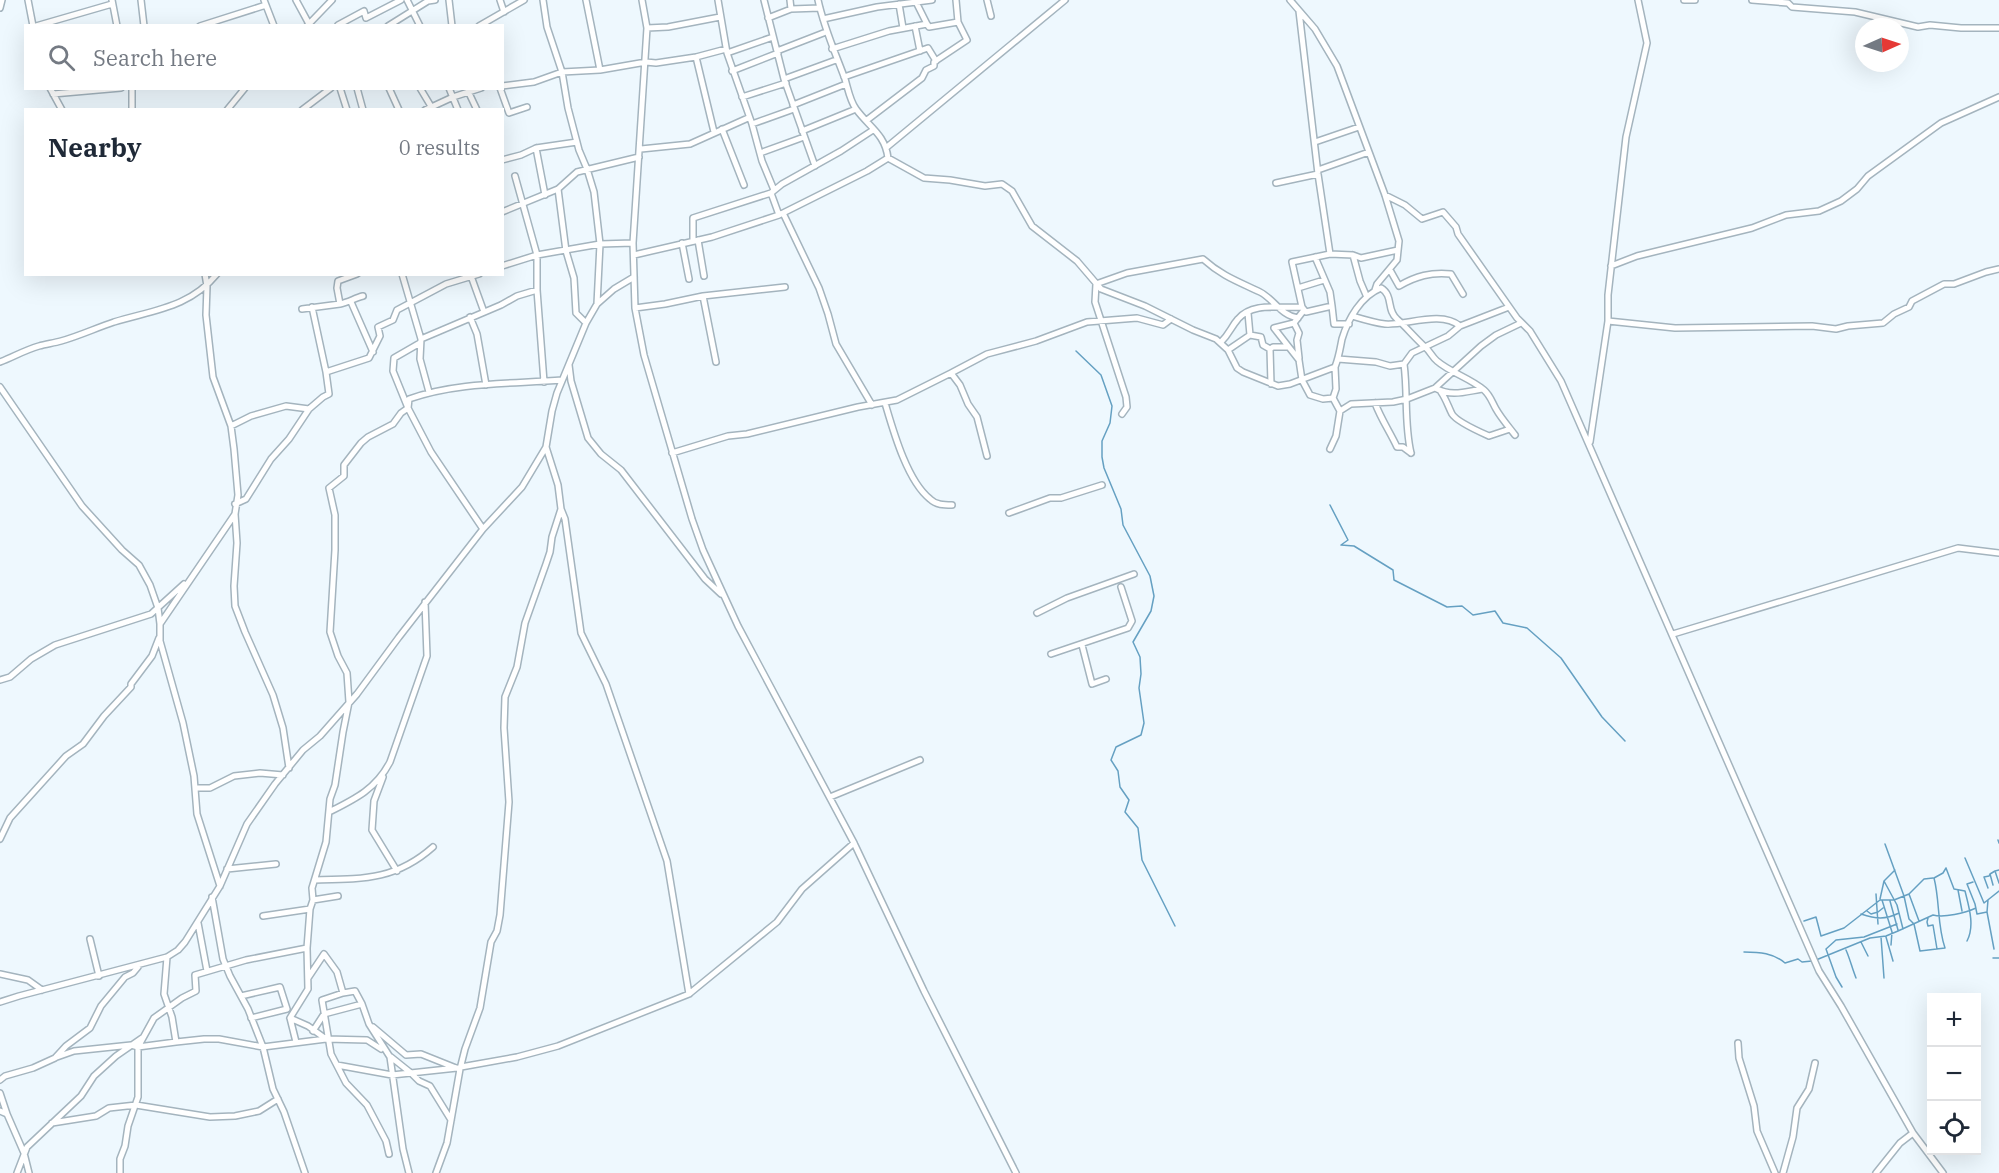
<!DOCTYPE html>
<meta charset="utf-8">
<style>
:root{--surface:#fff;--page:#f6f6f7;--text:#1f2937;--muted:#747a83;--line:#e0e1e3}
body{margin:0;font-family:"IBM Plex Serif",serif;background:var(--page);color:var(--text)}
.controls{position:absolute;right:18px;bottom:18px;display:grid;overflow:hidden;border-radius:0px;box-shadow:0 6px 24px #0002}
.controls button{width:54px;height:54px;display:grid;place-items:center;padding:0;border:0;border-bottom:2px solid var(--line);background:var(--surface);color:var(--text);font:30px sans-serif}
.compass{position:absolute;left:1855px;top:18px;width:54px;height:54px;border-radius:50%;background:var(--surface);box-shadow:0 6px 24px #0002;rotate:87deg}
.list{margin:0;padding:0;list-style:none}
h2{display:flex;justify-content:space-between;align-items:center;height:78px;margin:0;padding:0 24px;font-size:26px}
h2 small{font-size:20px;font-weight:400;color:var(--muted)}
.icon{flex:none;width:33px;height:33px;fill:none;stroke:currentColor;stroke-width:2;stroke-linecap:round;stroke-linejoin:round}
.map{position:relative;flex:none;width:1999px;height:1173px;overflow:hidden}
.search{position:absolute;background:var(--surface);box-shadow:0 6px 24px #0002;left:24px;top:24px;width:480px;height:66px;display:flex;align-items:center;gap:15px;box-sizing:border-box;padding:0 21px;border-radius:0px;color:var(--muted);font-size:22px}
.panel{position:absolute;background:var(--surface);box-shadow:0 6px 24px #0002;left:24px;top:108px;width:480px;height:168px;border-radius:0px}
.map>svg:first-child{display:block}
</style>
<div class="map">
<svg width="1999" height="1173" viewBox="0 0 1999 1173">
<rect width="100%" height="100%" fill="#eef8fe"/>
<g fill="none" stroke-linecap="round" stroke-linejoin="round">
<!-- stream -->
<path stroke="#65a0c2" stroke-width="1.5" d="M 1076,351 L 1101,375 L 1112,406 L 1110,423 L 1102,441 L 1102,457 L 1104,468 L 1121,509 L 1123,525 L 1150,576 L 1154,596 L 1151,611 L 1133,642 L 1140,657 L 1141,674 L 1139,688 L 1144,723 L 1141,735 L 1116,747 L 1111,760 L 1118,771 L 1120,787 L 1129,800 L 1125,812 L 1138,828 L 1142,860 L 1175,926
M 1330,505 L 1348,540 L 1341,545 L 1354,546 L 1393,570 L 1394,580 L 1447,607 L 1462,606 L 1473,615 L 1495,611 L 1503,623 L 1527,628 L 1561,658 L 1602,717 L 1625,741
M 1998,840 L 1999,843
M 1885,844 L 1904,896 L 1909,894
M 1965,858 L 1984,903 L 1999,891
M 1946,868 L 1954,889 L 1965,891 C 1969,907 1975,926 1967,941
M 1895,870 L 1884,881 L 1897,905 L 1903,929
M 1999,870 L 1995,871 L 1999,883
M 1973,882 L 1967,884 L 1975,904 L 1977,914 L 1987,912
M 1993,885 L 1990,874 L 1995,871
M 1988,888 L 1984,877 L 1989,876 L 1990,874
M 1958,890 L 1962,911
M 1876,894 L 1878,924
M 1880,899 L 1884,881
M 1882,900 L 1892,932 L 1891,945
M 1988,900 L 1987,912 L 1994,949
M 1890,901 L 1898,930
M 1867,911 L 1871,914 L 1878,912 L 1883,908
M 1861,914 C 1876,919 1885,920 1899,913
M 1928,918 L 1927,922 L 1928,926 L 1933,925 L 1937,949
M 1804,921 L 1816,917 L 1821,936 L 1844,928 L 1880,900 L 1894,900 L 1904,896 L 1909,919 L 1914,924 L 1920,951 L 1945,948 C 1937,925 1940,901 1934,878 L 1943,873 L 1946,868
M 1919,921 L 1909,894 L 1924,879 L 1933,878
M 1881,937 L 1884,978
M 1886,937 L 1893,961
M 1861,942 L 1868,956
M 1846,950 C 1850,959 1852,968 1856,978
M 1744,952 C 1760,952 1773,953 1785,963 L 1798,959 L 1802,962 L 1812,961
M 1993,958 L 1999,958
M 1816,960 L 1870,938 L 1886,936 L 1898,931 L 1933,915 C 1944,918 1965,913 1976,908
M 1842,987 L 1836,977 L 1826,949 L 1836,940 L 1864,937 L 1897,924"/>
<!-- minor casing -->
<g stroke="#a4b4be" stroke-width="8">
<path id="minor" d="M 28,0 L 33,26
M 112,0 L 117,26
M 141,0 L 144,26
M 264,0 L 274,26
M 296,0 L 309,24
M 407,0 L 420,26
M 449,0 L 452,26
M 500,0 L 504,12
M 543,0 L 547,27 L 562,72 L 568,108 L 579,150 L 587,169 L 594,192 L 600,244 L 597,304
M 586,0 L 600,70
M 642,0 L 647,28 L 633,243 L 635,308 L 644,355 L 692,519 L 703,550 L 738,626 L 854,843 L 924,991 L 1016,1173
M 718,0 L 727,53 L 752,124 L 762,161 L 774,190
M 764,0 L 784,79 L 815,166
M 790,0 L 791,9
M 818,0 C 824,28 835,52 845,79 C 848,89 850,101 856,109 C 869,127 885,134 888,158
M 956,0 L 958,22
M 987,0 L 991,16
M 1290,0 L 1315,29 L 1337,66 L 1385,195 L 1399,241 L 1397,260 L 1377,284 L 1375,290
M 1684,0 L 1695,0
M 1752,0 L 1788,3 L 1792,7 L 1855,12 L 1918,27 L 1930,25 L 1961,28 L 1999,28
M 916,2 L 927,24
M 899,4 L 903,28
M 0,8 L 2,0
M 1299,11 L 1318,174 L 1330,254
M 768,18 L 791,9 L 820,8
M 823,19 L 877,7 L 932,0
M 338,25 L 364,11 L 366,18 L 401,0
M 36,26 L 112,4
M 200,26 L 266,5
M 307,26 L 332,0
M 388,26 L 428,1 L 435,0
M 479,26 L 524,0
M 915,26 L 920,51
M 647,28 L 668,27 L 720,17
M 832,49 L 889,31 L 927,24 L 929,27 L 958,22 L 967,40 L 934,62 L 934,66 L 926,70 L 922,78 L 867,120
M 777,51 L 826,32
M 727,53 L 773,37
M 696,57 L 714,132
M 732,71 L 778,53
M 844,77 L 928,48 L 936,61
M 784,79 L 836,60
M 502,86 L 534,82 L 562,72 L 600,70 L 646,62 L 656,63 L 696,57 L 726,49
M 50,88 L 62,110
M 132,88 L 132,110
M 340,88 L 347,110
M 357,88 L 363,110
M 389,88 L 399,110
M 420,88 L 432,108
M 449,88 L 458,110
M 500,88 L 509,113 L 527,107
M 468,91 L 477,110
M 53,94 L 121,88
M 742,97 L 786,83
M 793,105 L 846,84
M 227,110 L 245,88
M 302,110 L 331,88
M 425,110 L 453,97 L 481,88
M 752,124 L 794,109
M 722,129 L 744,185
M 802,131 L 856,109
M 1315,142 L 1359,127
M 887,147 L 1065,0
M 536,148 L 577,142
M 641,149 L 690,144 L 748,118
M 760,153 L 804,137
M 502,160 L 521,155 L 536,148 L 545,195
M 1318,170 L 1369,152
M 515,176 L 537,255 L 537,290 L 544,382
M 1276,183 L 1318,174
M 558,189 L 566,251 L 574,278 L 576,313 L 586,323
M 771,193 L 779,215
M 1385,195 L 1405,205 L 1422,219 L 1443,212 L 1456,227 L 1458,234 L 1517,318 L 1530,331 L 1561,381 L 1819,971 L 1841,1006 L 1913,1133 L 1900,1143 L 1876,1173
M 502,212 L 558,189 L 577,172 L 639,157
M 783,213 L 819,288 L 828,314 L 836,344 L 872,405
M 693,240 L 693,218 L 771,193 L 782,184 L 841,151 L 873,130
M 698,240 L 704,276
M 682,243 L 689,279
M 634,255 L 712,237 L 779,215 L 867,171 L 888,158 L 924,178 L 950,180 L 985,186 L 1002,184 L 1012,191 L 1032,226 L 1077,261 L 1101,289 L 1145,306 L 1193,330 L 1216,339 L 1228,350 L 1237,368 L 1243,372 L 1278,386 L 1290,384 L 1335,367 C 1339,357 1340,349 1342,339 C 1348,319 1361,296 1381,288 C 1394,296 1386,310 1397,319 C 1407,328 1415,338 1425,347 C 1430,351 1432,357 1437,361 C 1451,373 1470,378 1484,390 C 1490,395 1492,402 1496,409 C 1501,418 1509,427 1515,435
M 1353,255 L 1361,258 L 1398,250
M 1315,257 L 1330,292 L 1332,306
M 502,266 L 537,255 L 600,244 L 633,243
M 1611,266 L 1637,256 L 1752,228 L 1786,215 L 1819,211 L 1841,201 L 1857,189 L 1868,176 L 1941,123 L 1999,97
M 1390,270 L 1399,286 C 1416,276 1431,272 1451,274 L 1463,294
M 205,274 L 207,286 L 206,315 L 213,377 L 231,426 L 234,449 L 238,495 L 235,514 L 237,543 L 234,586 L 235,606 L 245,632 L 273,695 L 283,728 L 289,768
M 357,274 L 338,281 L 337,288 L 340,304 C 349,302 355,298 363,296
M 402,274 L 421,339 L 420,359 L 429,392
M 471,276 L 484,312
M 1298,288 L 1324,280
M 703,296 L 716,362
M 351,302 L 373,352
M 312,307 L 326,372
M 635,308 L 665,304 L 703,296 L 785,287
M 302,309 L 340,304
M 1304,310 L 1294,323 L 1274,328 L 1299,360 L 1302,380 L 1310,395 L 1323,399 L 1333,398
M 1352,316 C 1362,319 1375,323 1385,324 C 1406,326 1440,310 1460,326
M 470,317 L 477,334 L 486,385
M 1608,321 L 1675,328 L 1812,326 L 1836,329 L 1848,326 L 1883,323 L 1894,314 L 1909,307 L 1912,301 L 1944,284 L 1954,284 L 1986,272 L 1999,269
M 1294,323 L 1299,333 L 1297,340 L 1299,358
M 1349,324 L 1334,324 L 1332,306 L 1306,312 L 1302,307 L 1292,262 L 1330,254 L 1353,255 L 1360,281 L 1366,295
M 1250,335 L 1261,337 L 1263,345 L 1270,349
M 421,339 L 501,305 L 517,296 L 537,290
M 1221,342 C 1230,333 1231,327 1238,319 C 1253,301 1282,309 1302,307
M 420,343 L 394,358 L 393,371 L 408,408 L 431,452 L 483,529
M 1228,350 L 1250,335 L 1248,313
M 1338,359 L 1376,362 L 1390,366 L 1404,364 L 1412,353 L 1448,336 L 1460,326 L 1509,307
M 0,362 C 13,357 25,350 39,346 C 46,344 54,343 61,341 C 79,336 96,328 114,322 C 153,310 189,308 217,274
M 1404,364 C 1408,394 1404,424 1411,453
M 569,365 L 571,381 L 588,438 L 601,454 L 621,470 L 705,579 L 721,594
M 951,373 L 987,354 L 1036,341 L 1087,322 L 1137,318 L 1163,325 L 1171,319
M 1271,384 L 1270,349 L 1273,347 L 1288,347
M 0,387 L 82,506 L 122,550 L 139,565 L 150,585 L 158,608 L 160,624
M 1435,388 L 1481,346 L 1496,335 L 1521,323
M 1441,392 C 1446,399 1448,406 1452,414 C 1457,422 1480,432 1489,436 L 1510,429
M 885,403 C 893,430 907,481 930,499 C 936,505 944,505 952,505
M 1375,403 C 1381,419 1390,432 1397,447 L 1403,447 L 1411,453
M 1340,411 L 1351,404 L 1393,402 L 1407,399 L 1435,388 C 1452,397 1464,392 1482,389
M 1122,414 L 1127,407 L 1126,397 L 1095,302 L 1096,284 L 1127,273 L 1203,259 C 1222,276 1237,281 1260,292 C 1274,299 1280,315 1298,318
M 231,426 L 251,416 L 286,406 L 309,409 L 323,397 L 329,394 L 326,372 L 369,358 L 380,336 L 378,327 L 393,320 L 397,310 L 446,284 L 479,274
M 1590,442 L 1608,321 L 1608,295 L 1626,137 L 1647,43 L 1638,0
M 546,447 L 558,485 L 561,509 L 565,519 L 581,633 L 606,684 L 667,861 L 689,994
M 1330,449 L 1336,436 L 1340,411 L 1333,398 L 1336,389 L 1335,367
M 672,453 L 728,436 L 747,434 L 858,407 L 897,400 L 951,373 L 960,385 L 968,404 L 977,417 L 987,456
M 235,504 L 246,499 L 271,459 L 289,439 L 309,409
M 1009,513 L 1050,498 L 1061,498 L 1102,485
M 1037,613 L 1067,598 L 1134,574
M 1673,634 L 1958,548 L 1999,553
M 1082,645 L 1092,684 L 1106,679
M 1051,654 L 1128,628 L 1132,621 L 1121,587
M 0,680 L 10,677 L 31,659 L 55,645 L 151,614 L 184,584
M 383,777 L 374,801 L 372,830 L 397,871
M 195,788 L 210,788 L 234,776 L 260,773 L 283,775
M 830,797 L 920,760
M 329,812 C 355,799 376,789 390,762 L 427,656 L 425,602
M 0,839 L 10,818 L 66,756 L 83,744 L 104,716 L 131,687 L 131,684 L 152,656 L 159,638
M 227,869 L 276,864
M 315,880 C 363,879 396,880 433,847
M 220,886 L 197,814 L 194,776 L 183,723 L 160,641 L 160,624 L 235,514
M 212,897 L 223,959 L 230,976 L 248,1009 L 263,1047 L 273,1089 L 284,1112 L 305,1173
M 313,900 L 338,896
M 263,916 L 310,909
M 198,923 L 207,971
M 90,939 L 99,976
M 167,957 L 164,994 L 172,1017 L 176,1042 L 204,1039 L 219,1039 L 263,1047 L 326,1039
M 0,974 L 28,980 L 42,990
M 308,978 L 324,954 L 337,972 L 343,993 L 355,991 L 362,1004 L 369,1024 L 390,1057 L 403,1149 L 409,1173
M 343,993 L 322,1000 L 331,1054 L 346,1083 L 367,1105 L 386,1141 L 389,1154
M 241,996 L 280,987 L 287,1009 L 251,1018
M 0,1002 L 19,996 L 167,957 L 178,950 L 185,942 L 220,886 L 247,824 L 275,784 L 303,750 L 320,736 L 357,694 L 399,637 L 483,529 L 522,487 L 546,447 L 552,411 L 557,393 L 586,323 L 597,304 L 614,289 L 634,277
M 290,1018 L 308,1026 L 326,1039 L 367,1040 L 381,1049
M 373,1027 L 406,1055 L 421,1054 L 456,1068
M 313,1031 L 324,1014 L 362,1004
M 296,1042 L 290,1018 L 308,989 L 307,948 L 310,909 L 313,900 L 312,888 L 326,842 L 330,799 L 335,785 L 343,732 L 349,702 L 347,673 L 338,656 L 330,632 L 335,550 L 335,515 L 329,488 L 344,476 L 344,465 L 361,443 L 368,437 L 393,424 L 401,413 L 408,408 L 409,399 C 457,382 511,384 562,380
M 1738,1043 L 1739,1058 L 1754,1106 L 1757,1131 L 1775,1173
M 57,1057 L 74,1051 L 131,1045 L 138,1047 L 176,1042
M 391,1057 L 411,1073 L 419,1081 L 430,1086 L 451,1120
M 337,1065 L 392,1075 L 457,1068
M 461,1067 L 517,1057 L 558,1046 L 689,994 L 777,922 L 802,889 L 854,843
M 0,1080 L 5,1076 L 33,1068 L 55,1058 L 66,1046 L 90,1028 L 101,1006 L 125,977 L 133,973 L 138,967
M 0,1093 L 7,1114
M 0,1111 L 7,1114 L 24,1153 L 29,1173
M 52,1123 L 96,1116 L 109,1108 L 136,1105 L 210,1117 L 235,1116 L 259,1111 L 278,1099
M 1913,1133 L 1943,1173
M 17,1173 L 27,1147 L 81,1096 L 94,1076 L 116,1056 L 142,1038
M 120,1173 L 120,1159 L 125,1146 L 128,1126 L 138,1097 L 138,1047 L 154,1018 L 182,998 L 196,991 L 195,975 L 246,960 L 307,948
M 436,1173 L 447,1143 L 460,1069 L 465,1049 L 480,1008 L 491,942 L 497,931 L 500,915 L 509,802 L 504,728 L 505,697 L 517,667 L 525,623 L 546,564 L 550,552 L 552,537 L 561,509
M 1783,1173 L 1793,1137 L 1797,1108 L 1809,1089 L 1815,1063"/>
</g>
<!-- minor -->
<use href="#minor" stroke="#fff" stroke-width="5"/>
</g>
</svg>
<div class="controls">
<button>+</button>
<button>−</button>
<button><svg class="icon" aria-label="locate" viewBox="0 0 24 24"><circle cx="12" cy="12" r="6"/><path d="M12 2v4M12 18v4M2 12h4M18 12h4"/></svg></button>
</div>
<svg class="compass" viewBox="-18 -18 36 36"><path d="M0-13l5 13h-10z" fill="#e53935"/><path d="M0 13l5-13h-10z" fill="#747a83"/></svg>
<div class="search"><svg class="icon" aria-label="search" viewBox="0 0 24 24"><circle cx="10" cy="10" r="6"/><path d="M15 15l6 6"/></svg>Search here</div>
<section class="panel">
<h2>Nearby<small>0 results</small></h2>
<ul class="list">
</ul>
</section>
</div>
